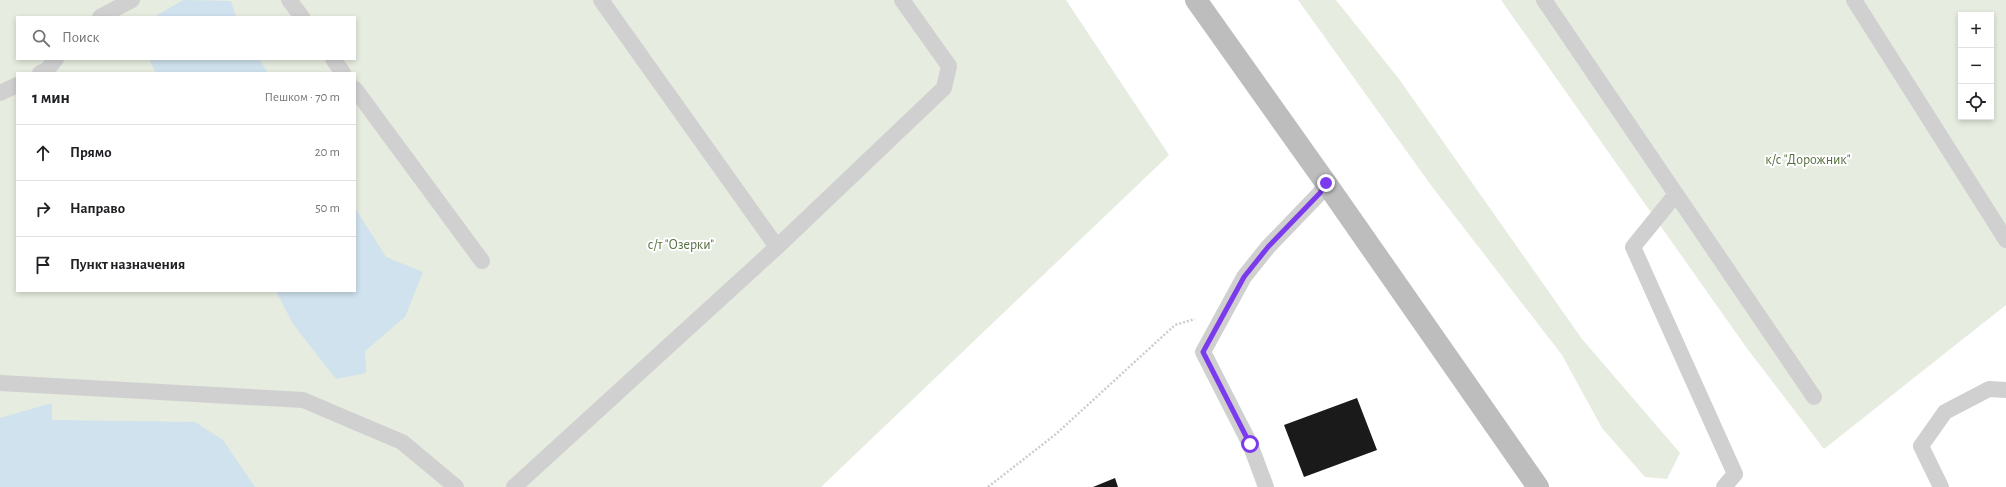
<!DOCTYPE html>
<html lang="ru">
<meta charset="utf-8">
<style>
:root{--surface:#fff;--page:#f2f2f2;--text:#202124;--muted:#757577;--line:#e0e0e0}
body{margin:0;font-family:"Alegreya Sans",sans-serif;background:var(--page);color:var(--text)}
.controls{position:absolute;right:12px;top:12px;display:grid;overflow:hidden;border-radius:0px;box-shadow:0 2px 6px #0003}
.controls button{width:36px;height:36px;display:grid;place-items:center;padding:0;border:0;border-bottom:1px solid var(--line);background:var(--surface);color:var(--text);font:20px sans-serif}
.stop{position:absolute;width:12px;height:12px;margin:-9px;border:3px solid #7c3aed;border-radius:50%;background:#fff}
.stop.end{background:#7c3aed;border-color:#fff;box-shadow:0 1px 4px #0008}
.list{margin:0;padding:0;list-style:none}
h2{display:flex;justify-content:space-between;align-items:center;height:52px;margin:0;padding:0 16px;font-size:17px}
h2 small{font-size:13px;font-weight:400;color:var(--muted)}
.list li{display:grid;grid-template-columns:26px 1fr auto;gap:12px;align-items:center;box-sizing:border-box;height:56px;padding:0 16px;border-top:1px solid var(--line)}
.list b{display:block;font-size:15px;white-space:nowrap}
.list em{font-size:13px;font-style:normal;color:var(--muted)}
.icon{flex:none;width:22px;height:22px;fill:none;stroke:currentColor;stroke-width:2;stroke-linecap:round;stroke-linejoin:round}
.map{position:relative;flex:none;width:2006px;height:487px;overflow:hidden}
.search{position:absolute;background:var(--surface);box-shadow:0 2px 6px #0003;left:16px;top:16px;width:340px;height:44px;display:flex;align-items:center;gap:10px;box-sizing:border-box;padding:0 14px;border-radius:0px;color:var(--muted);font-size:15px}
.panel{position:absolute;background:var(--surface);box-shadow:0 2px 6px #0003;left:16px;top:72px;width:340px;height:220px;border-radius:0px}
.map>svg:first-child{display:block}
</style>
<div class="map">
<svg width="2006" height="487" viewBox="0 0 2006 487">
<rect width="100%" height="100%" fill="#fff"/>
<!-- green -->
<path fill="#e6ecdf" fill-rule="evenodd" d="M 0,0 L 1066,0 L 1169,155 L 821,487 L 0,487 ZM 17,17 L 355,17 L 355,59 L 17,59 ZM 17,73 L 355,73 L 355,291 L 17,291 Z
M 1298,0 L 1336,0 L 1399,79 L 1582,339 L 1680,453 L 1667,479 L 1645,477 L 1602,428 L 1562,355 L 1433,188 Z
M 1501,0 L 2006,0 L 2006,305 L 1824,449 L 1746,347 ZM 1961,15 L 1991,15 L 1991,117 L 1961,117 Z"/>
<!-- water -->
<path fill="#cfe2ee" d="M 183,0 L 231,1 L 236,17 L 154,17 Z
M 149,59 L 259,59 L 268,73 L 156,73 Z
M 355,208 L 386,257 L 423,272 L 405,317 L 365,351 L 366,373 L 336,379 L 293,324 L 276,291 L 355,291 Z
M 52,403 L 52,420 L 195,422 L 223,440 L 255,487 L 0,487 L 0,418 Z"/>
<!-- building -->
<path fill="#1a1a1a" d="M 1357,398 L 1377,450 L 1304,477 L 1284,425 Z
M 1115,478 L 1118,487 L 1093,487 Z"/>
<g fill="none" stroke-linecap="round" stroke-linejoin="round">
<!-- path -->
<path stroke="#cdcdcd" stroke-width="2.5" stroke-dasharray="2 2" stroke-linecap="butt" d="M 988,487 L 1056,434 L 1175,325 L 1195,319"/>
<!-- lane -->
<path stroke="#d0d0d0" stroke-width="16" d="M 289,0 L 302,17
M 601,0 L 777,247
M 1544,0 L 1814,397
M 1854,0 L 2006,240
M 100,17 L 132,0
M 333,59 L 343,73
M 40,73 L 47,70 L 56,59
M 355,89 L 482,261
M 0,93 L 17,85
M 1676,194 L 1633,247 L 1735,474 L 1724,487
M 0,383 L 303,400 L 402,442 L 456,487
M 514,487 L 777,247 L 944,88 L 949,66 L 902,0
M 1266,487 L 1250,444 L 1203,352 L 1244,277 L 1268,247 L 1320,193 L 1326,183
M 1941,487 L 1921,446 L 1945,412 L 1989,389 L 2006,390"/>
<!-- secondary -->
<path stroke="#bdbdbd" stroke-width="22" d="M 1196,0 L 1326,183 L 1538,487"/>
</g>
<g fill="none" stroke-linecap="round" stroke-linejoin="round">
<!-- route -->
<path stroke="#7c3aed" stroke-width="5" d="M 1250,444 L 1203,352 L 1244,277 L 1268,247 L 1320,193 L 1326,183"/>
</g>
<g text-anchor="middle" stroke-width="4" stroke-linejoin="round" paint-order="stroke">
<!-- park labels -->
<g font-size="14" fill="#56703f" stroke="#fff">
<text x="1808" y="164">к/с "Дорожник"</text>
<text x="681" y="249">с/т "Озерки"</text>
</g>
</g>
</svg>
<div class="controls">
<button>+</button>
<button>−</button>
<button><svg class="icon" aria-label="locate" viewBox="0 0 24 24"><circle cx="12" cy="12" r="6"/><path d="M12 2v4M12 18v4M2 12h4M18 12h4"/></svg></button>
</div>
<div class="stop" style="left:1250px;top:444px"></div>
<div class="stop end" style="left:1326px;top:183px"></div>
<div class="search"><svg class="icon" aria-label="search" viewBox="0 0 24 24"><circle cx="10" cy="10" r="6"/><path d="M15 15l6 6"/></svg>Поиск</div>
<section class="panel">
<h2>1 мин<small>Пешком · 70 m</small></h2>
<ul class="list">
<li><svg class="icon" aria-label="ahead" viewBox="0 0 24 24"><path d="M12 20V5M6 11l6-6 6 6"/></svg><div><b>Прямо</b></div><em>20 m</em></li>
<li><svg class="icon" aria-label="right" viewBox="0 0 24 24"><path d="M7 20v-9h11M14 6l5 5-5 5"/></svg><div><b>Направо</b></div><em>50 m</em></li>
<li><svg class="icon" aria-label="arrive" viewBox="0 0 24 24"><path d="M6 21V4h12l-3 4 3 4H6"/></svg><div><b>Пункт назначения</b></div></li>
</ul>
</section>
</div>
